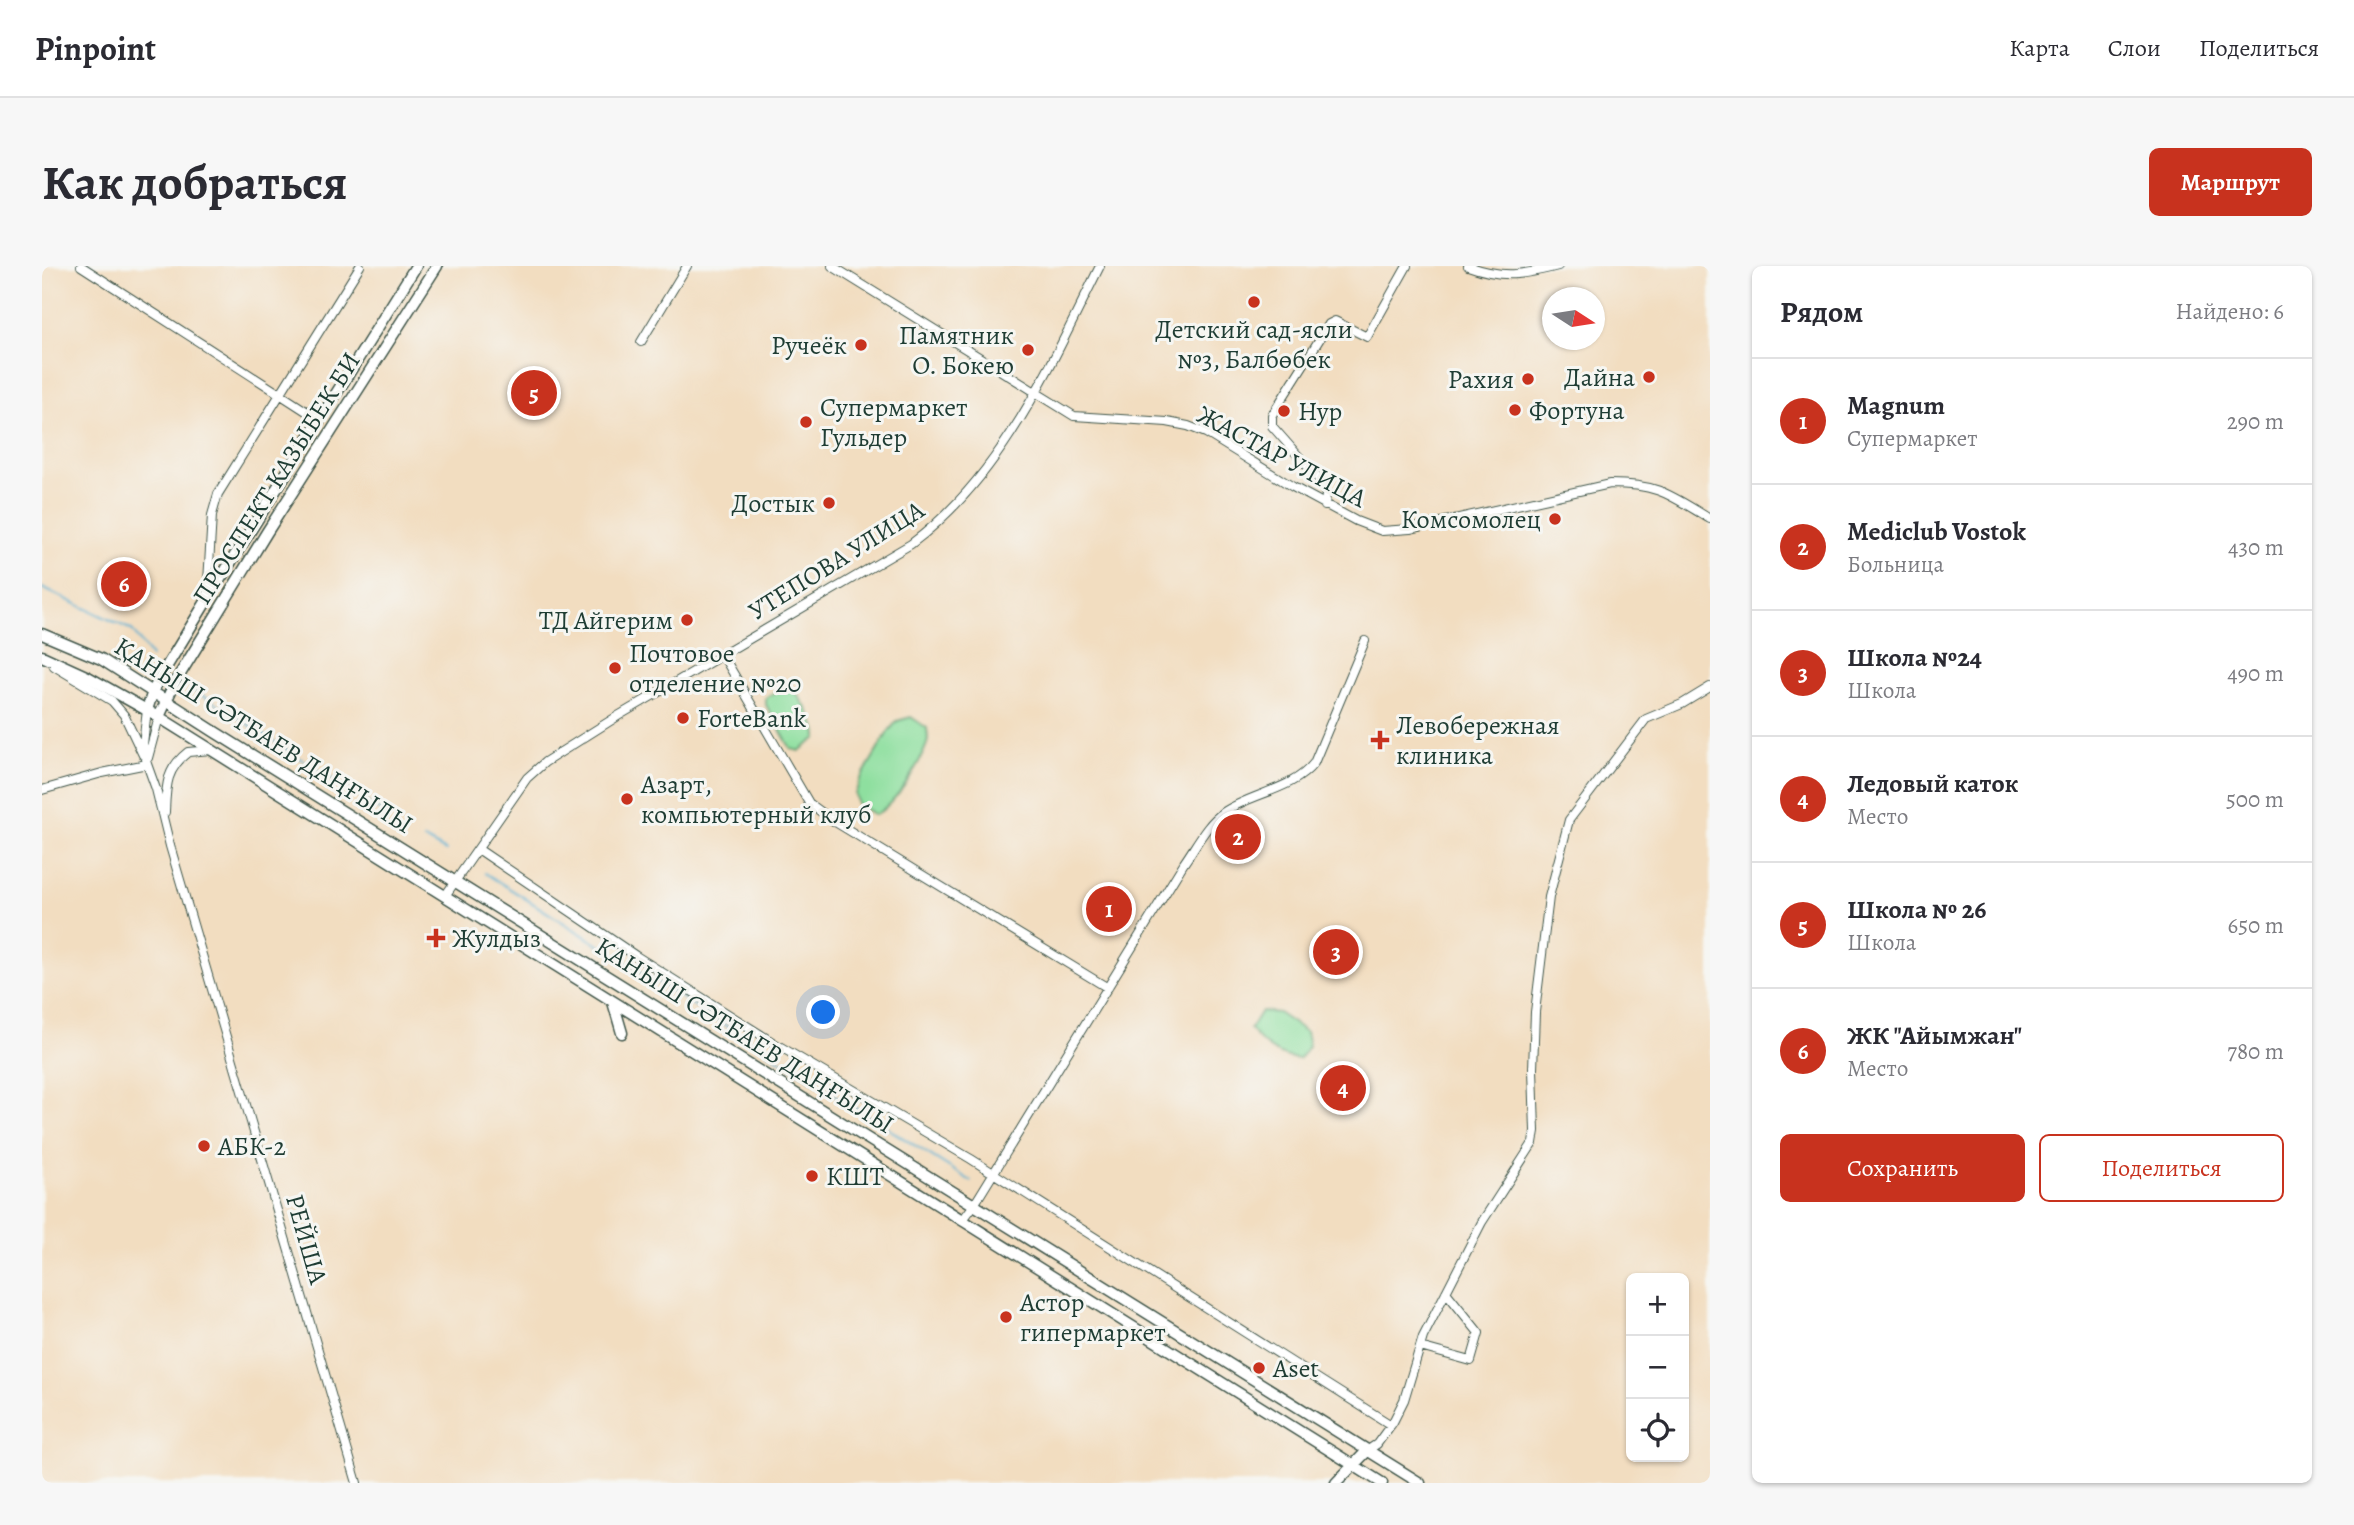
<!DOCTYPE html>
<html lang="ru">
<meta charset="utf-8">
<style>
:root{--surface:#fff;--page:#f7f7f7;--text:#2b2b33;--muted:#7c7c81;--line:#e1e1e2;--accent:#c8321e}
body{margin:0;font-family:Alegreya,serif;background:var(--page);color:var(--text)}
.controls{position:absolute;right:21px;bottom:21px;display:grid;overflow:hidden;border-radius:10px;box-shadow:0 2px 5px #0004}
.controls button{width:63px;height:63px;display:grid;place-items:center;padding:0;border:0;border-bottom:2px solid var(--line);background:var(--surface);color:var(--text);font:35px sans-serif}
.compass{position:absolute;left:1500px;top:21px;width:63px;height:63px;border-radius:50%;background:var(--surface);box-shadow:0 2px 5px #0004;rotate:102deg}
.you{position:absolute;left:782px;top:747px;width:24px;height:24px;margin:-18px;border:5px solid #fff;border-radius:50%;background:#1a73e8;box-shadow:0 0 0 10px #1a73e833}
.badge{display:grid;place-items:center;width:46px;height:46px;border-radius:50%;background:var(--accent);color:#fff;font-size:23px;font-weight:700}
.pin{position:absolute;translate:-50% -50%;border:4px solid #fff;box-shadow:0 2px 7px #0006}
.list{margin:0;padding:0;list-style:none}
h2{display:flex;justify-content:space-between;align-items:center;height:91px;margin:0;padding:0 28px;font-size:30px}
h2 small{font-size:23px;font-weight:400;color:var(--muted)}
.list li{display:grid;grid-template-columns:46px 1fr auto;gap:21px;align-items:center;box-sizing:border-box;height:126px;padding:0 28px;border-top:2px solid var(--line)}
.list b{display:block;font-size:26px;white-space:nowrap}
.list p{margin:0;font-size:23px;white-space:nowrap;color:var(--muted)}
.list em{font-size:23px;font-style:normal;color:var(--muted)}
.actions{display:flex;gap:14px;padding:21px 28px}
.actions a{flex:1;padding:16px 0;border:2px solid var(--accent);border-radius:10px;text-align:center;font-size:24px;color:var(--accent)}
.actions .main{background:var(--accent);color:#fff}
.icon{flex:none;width:38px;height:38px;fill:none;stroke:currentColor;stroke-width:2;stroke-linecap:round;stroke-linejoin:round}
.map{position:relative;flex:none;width:1668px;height:1217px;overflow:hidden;border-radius:10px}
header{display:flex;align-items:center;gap:42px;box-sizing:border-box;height:98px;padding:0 35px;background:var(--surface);border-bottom:2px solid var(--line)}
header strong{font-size:33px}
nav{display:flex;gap:38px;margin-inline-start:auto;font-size:24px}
.intro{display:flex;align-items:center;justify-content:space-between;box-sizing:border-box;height:168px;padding:0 42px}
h1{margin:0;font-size:49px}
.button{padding:18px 32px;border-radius:10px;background:var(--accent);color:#fff;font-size:24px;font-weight:700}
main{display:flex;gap:42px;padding:0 42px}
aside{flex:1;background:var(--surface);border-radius:10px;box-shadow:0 2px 5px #0004}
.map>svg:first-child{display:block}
</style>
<header>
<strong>Pinpoint</strong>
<nav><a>Карта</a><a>Слои</a><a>Поделиться</a></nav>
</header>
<div class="intro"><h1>Как добраться</h1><a class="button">Маршрут</a></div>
<main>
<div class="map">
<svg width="1668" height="1217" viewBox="0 0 1668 1217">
<rect width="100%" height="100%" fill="#f6f6f2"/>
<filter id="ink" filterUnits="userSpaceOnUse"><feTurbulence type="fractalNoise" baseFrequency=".0143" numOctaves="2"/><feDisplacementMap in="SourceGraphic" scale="14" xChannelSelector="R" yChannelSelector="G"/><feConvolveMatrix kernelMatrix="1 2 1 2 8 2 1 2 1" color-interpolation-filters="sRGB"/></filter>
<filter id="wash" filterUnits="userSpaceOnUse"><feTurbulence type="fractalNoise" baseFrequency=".00686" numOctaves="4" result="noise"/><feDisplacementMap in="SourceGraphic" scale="28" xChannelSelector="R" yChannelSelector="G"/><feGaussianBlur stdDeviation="1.57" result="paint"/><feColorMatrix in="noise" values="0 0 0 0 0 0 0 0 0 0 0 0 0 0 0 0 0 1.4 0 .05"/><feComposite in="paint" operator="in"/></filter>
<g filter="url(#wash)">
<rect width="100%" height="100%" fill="#f2ddc0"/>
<!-- green -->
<path fill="#8edf9f" stroke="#568e6a" stroke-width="2" d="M 747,419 C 758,431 776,456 775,472 L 757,485 L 749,483 L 724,439 L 724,432 Z
M 869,451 L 885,462 C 885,467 887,473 885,478 C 877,500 853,538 833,549 L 815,538 L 813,528 L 818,514 L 846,466 L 855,455 Z
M 1219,745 L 1236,747 L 1264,766 L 1267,780 L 1257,793 C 1236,791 1221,780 1208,763 Z"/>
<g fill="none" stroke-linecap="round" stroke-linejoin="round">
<!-- stream -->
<path stroke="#52add0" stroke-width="2" d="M 0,322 L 90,364 L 109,391
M 153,426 L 169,434 L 345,549
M 382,573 L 404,585
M 443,607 L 929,915"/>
</g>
</g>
<g filter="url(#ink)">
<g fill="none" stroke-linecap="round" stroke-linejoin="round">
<!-- street casing -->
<g stroke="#3f5549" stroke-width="10">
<path id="street" d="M 39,0 L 278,154
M 790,0 L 1032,150 L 1125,156 L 1146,160 L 1164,167 L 1251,221 L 1314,255 L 1340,265 L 1368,263 L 1568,218 C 1617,218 1628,229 1668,253
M 1426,0 C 1462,13 1480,9 1516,0
M 599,76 L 645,0
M 1283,240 L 1284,228 L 1275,211 L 1230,160 L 1230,149 L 1287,58 L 1293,55 L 1325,71 L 1365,0
M 165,333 L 170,249 L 176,228 L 318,0
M 680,388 L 767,537 L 790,554 L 1066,722
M 12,400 L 70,435 L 82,449 L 101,489
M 105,444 L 101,478 L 105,498 L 114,523 L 128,580 L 315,1217
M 106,492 L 117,451
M 0,524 L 60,507 L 105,498
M 123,546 C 124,520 124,503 146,486 L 169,484
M 436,583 L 594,690 L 732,777 L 929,893 L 1349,1159
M 403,630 L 485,512 L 503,496 L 576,450 L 869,278 C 961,210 1008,100 1058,0
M 920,955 L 932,939 L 1142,597 C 1154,580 1165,557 1182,546 C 1210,527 1251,524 1272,497 L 1323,375
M 1378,1081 L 1429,1095 L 1437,1067 L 1404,1026
M 1326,1184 L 1335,1178 L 1351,1156 L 1362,1134 L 1381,1071 L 1440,956 L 1491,877 L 1493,865 L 1491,803 L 1493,746 L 1507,631 L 1527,554 L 1604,453 L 1640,438 L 1668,421"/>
</g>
<!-- secondary casing -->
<g stroke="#3f5549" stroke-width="13">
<path id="secondary" d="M 0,368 L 59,393 L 173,466 L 1378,1217
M 0,390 L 46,411 L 117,451 L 1340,1217
M 105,444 L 111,425 L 120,408 L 165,334 L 374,0
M 117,451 L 132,418 L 225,266 L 395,0
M 571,736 L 580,767
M 1294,1217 L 1326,1184"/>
</g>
<!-- street -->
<use href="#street" stroke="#fff" stroke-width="8"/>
<!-- secondary -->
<use href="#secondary" stroke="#fff" stroke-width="10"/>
</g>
</g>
<!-- markers -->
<g fill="#c8321e" stroke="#f6f6f2" stroke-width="2.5">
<circle cx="1212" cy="36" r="7"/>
<circle cx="819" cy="79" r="7"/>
<circle cx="986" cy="84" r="7"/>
<circle cx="1607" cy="111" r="7"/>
<circle cx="1486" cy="113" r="7"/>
<circle cx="1473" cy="144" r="7"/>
<circle cx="1242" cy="145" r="7"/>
<circle cx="764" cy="156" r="7"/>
<circle cx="787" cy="237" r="7"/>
<circle cx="1513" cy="253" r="7"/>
<circle cx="645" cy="354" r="7"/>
<circle cx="573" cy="402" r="7"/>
<circle cx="641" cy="452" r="7"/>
<path d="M1334.5 463.5h7v7h7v7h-7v7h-7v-7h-7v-7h7z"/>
<circle cx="585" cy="533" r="7"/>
<path d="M390.5 661.5h7v7h7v7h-7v7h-7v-7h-7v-7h7z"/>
<circle cx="162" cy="880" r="7"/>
<circle cx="770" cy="910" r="7"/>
<circle cx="964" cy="1051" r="7"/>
<circle cx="1217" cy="1102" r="7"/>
</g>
<g text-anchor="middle" stroke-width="6" stroke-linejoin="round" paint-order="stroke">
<!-- poi labels -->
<g font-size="26" fill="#1f3d34" stroke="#f6f6f2" text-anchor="start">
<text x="1212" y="72" text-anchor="middle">Детский сад-ясли<tspan x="1212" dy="30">№3, Балбөбек</tspan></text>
<text x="972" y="78" text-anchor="end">Памятник<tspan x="972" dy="30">О. Бокею</tspan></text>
<text x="805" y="88" text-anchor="end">Ручеёк</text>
<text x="1593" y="120" text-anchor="end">Дайна</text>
<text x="1472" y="122" text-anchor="end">Рахия</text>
<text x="778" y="150">Супермаркет<tspan x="778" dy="30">Гульдер</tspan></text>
<text x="1487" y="153">Фортуна</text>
<text x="1256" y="154">Нур</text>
<text x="773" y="246" text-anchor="end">Достык</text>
<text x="1499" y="262" text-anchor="end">Комсомолец</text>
<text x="631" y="363" text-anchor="end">ТД Айгерим</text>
<text x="587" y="396">Почтовое<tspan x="587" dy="30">отделение №20</tspan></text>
<text x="655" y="461">ForteBank</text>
<text x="1354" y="468">Левобережная<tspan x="1354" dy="30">клиника</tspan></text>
<text x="599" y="527">Азарт,<tspan x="599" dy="30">компьютерный клуб</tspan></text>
<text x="410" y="681">Жулдыз</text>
<text x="176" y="889">АБК-2</text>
<text x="784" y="919">КШТ</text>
<text x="978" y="1045">Астор<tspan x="978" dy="30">гипермаркет</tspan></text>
<text x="1231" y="1111">Aset</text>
</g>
<!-- street labels -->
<g font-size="26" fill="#1f3d34" stroke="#f6f6f2">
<text transform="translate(1240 190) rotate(28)" y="9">ЖАСТАР УЛИЦА</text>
<text transform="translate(234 212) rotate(-58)" y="9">ПРОСПЕКТ КАЗЫБЕК БИ</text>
<text transform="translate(794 294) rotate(-32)" y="9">УТЕПОВА УЛИЦА</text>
<text transform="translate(222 469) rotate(32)" y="9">ҚАНЫШ СӘТБАЕВ ДАҢҒЫЛЫ</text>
<text transform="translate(703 769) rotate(32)" y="9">ҚАНЫШ СӘТБАЕВ ДАҢҒЫЛЫ</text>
<text transform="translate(265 973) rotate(74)" y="9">РЕЙША</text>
</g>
</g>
</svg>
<div class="controls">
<button>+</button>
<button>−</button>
<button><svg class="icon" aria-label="locate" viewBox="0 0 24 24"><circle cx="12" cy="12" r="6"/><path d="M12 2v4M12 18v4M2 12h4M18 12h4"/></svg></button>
</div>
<svg class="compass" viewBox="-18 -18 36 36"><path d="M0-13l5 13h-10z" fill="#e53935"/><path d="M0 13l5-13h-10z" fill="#7c7c81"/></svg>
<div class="you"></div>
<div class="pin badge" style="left:1067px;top:643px">1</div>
<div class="pin badge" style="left:1196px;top:571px">2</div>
<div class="pin badge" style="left:1294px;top:686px">3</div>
<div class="pin badge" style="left:1301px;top:822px">4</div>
<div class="pin badge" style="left:492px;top:127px">5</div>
<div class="pin badge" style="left:82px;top:318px">6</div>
</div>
<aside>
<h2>Рядом<small>Найдено: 6</small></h2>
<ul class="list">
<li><span class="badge">1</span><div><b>Magnum</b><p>Супермаркет</p></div><em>290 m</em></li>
<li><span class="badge">2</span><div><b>Mediclub Vostok</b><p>Больница</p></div><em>430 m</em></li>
<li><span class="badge">3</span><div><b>Школа №24</b><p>Школа</p></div><em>490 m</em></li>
<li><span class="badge">4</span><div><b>Ледовый каток</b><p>Место</p></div><em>500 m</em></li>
<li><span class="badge">5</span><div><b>Школа № 26</b><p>Школа</p></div><em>650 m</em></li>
<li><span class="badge">6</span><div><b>ЖК &quot;Айымжан&quot;</b><p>Место</p></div><em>780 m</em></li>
</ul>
<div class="actions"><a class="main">Сохранить</a><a>Поделиться</a></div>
</aside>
</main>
